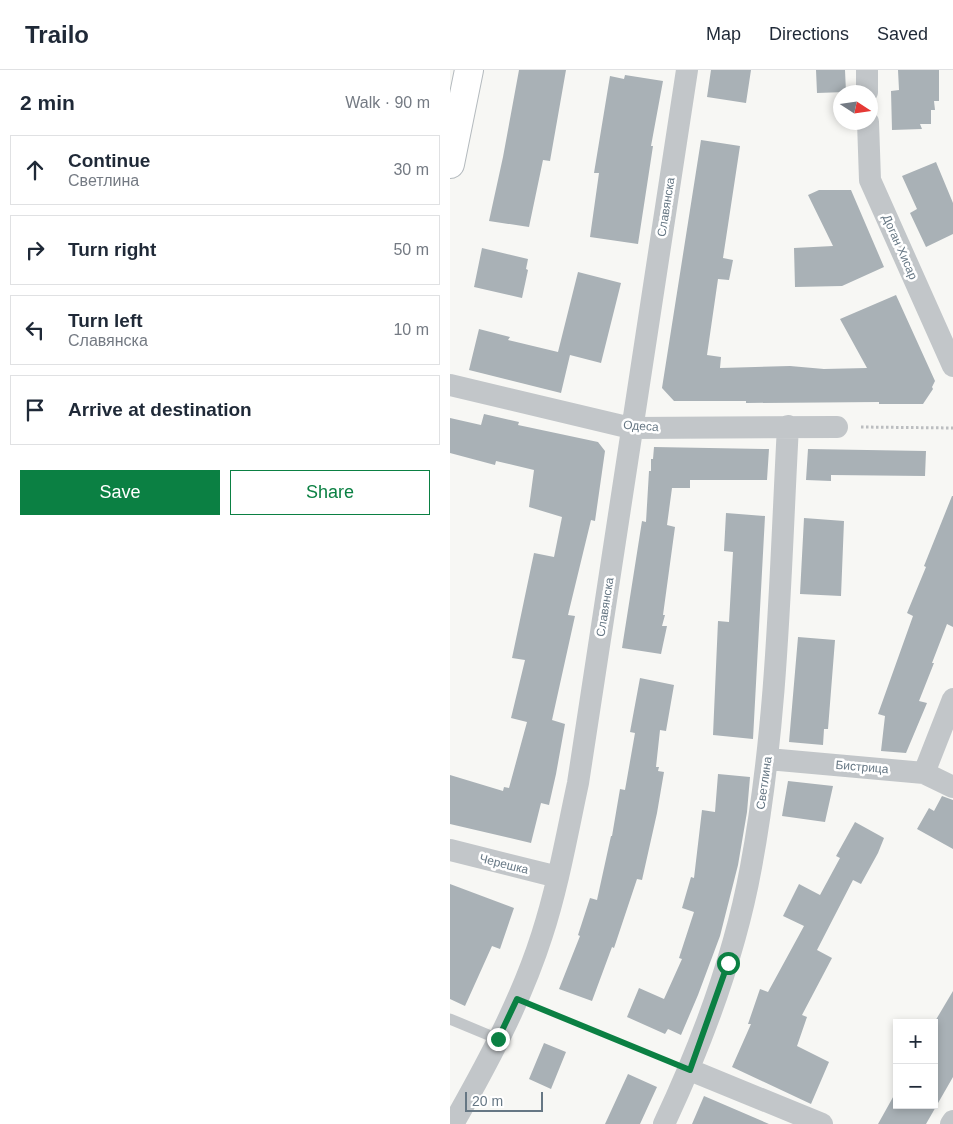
<!DOCTYPE html>
<meta charset="utf-8">
<style>
:root{--surface:#fff;--page:#f6f6f7;--text:#1f2937;--muted:#747a83;--line:#e0e1e3;--accent:#0b8043}
body{margin:0;font-family:Arial,sans-serif;background:var(--page);color:var(--text)}
.controls{position:absolute;right:15px;bottom:15px;display:grid;overflow:hidden;border-radius:0px;box-shadow:0 2px 8px #0003}
.controls button{width:45px;height:45px;display:grid;place-items:center;padding:0;border:0;border-bottom:1px solid var(--line);background:var(--surface);color:var(--text);font:25px sans-serif}
.compass{position:absolute;left:383px;top:15px;width:45px;height:45px;border-radius:50%;background:var(--surface);box-shadow:0 2px 8px #0003;rotate:102deg}
.scale{position:absolute;left:15px;bottom:12px;width:78px;box-sizing:border-box;padding-left:5px;border:2px solid #667784;border-top:0;font-size:14px;line-height:18px;white-space:nowrap;color:#667784;-webkit-text-stroke:4px #fff;paint-order:stroke}
.stop{position:absolute;width:15px;height:15px;margin:-11px;border:4px solid #0b8043;border-radius:50%;background:#fff}
.stop.end{background:#0b8043;border-color:#fff;box-shadow:0 1px 5px #0008}
.list{margin:0;padding:0;list-style:none}
h2{display:flex;justify-content:space-between;align-items:center;height:65px;margin:0;padding:0 20px;font-size:21px}
h2 small{font-size:16px;font-weight:400;color:var(--muted)}
.list li{display:grid;grid-template-columns:32px 1fr auto;gap:15px;align-items:center;box-sizing:border-box;height:70px;margin:0 10px 10px;padding:0 10px;border:1px solid var(--line);border-radius:0px}
.list b{display:block;font-size:19px;white-space:nowrap}
.list p{margin:0;font-size:16px;white-space:nowrap;color:var(--muted)}
.list em{font-size:16px;font-style:normal;color:var(--muted)}
.actions{display:flex;gap:10px;padding:15px 20px}
.actions a{flex:1;padding:11px 0;border:1px solid var(--accent);border-radius:0px;text-align:center;font-size:18px;color:var(--accent)}
.actions .main{background:var(--accent);color:#fff}
.icon{flex:none;width:28px;height:28px;fill:none;stroke:currentColor;stroke-width:2;stroke-linecap:round;stroke-linejoin:round}
.map{position:relative;flex:none;width:503px;height:1054px;overflow:hidden}
header{display:flex;align-items:center;gap:30px;box-sizing:border-box;height:70px;padding:0 25px;background:var(--surface);border-bottom:1px solid var(--line)}
header strong{font-size:24px}
nav{display:flex;gap:28px;margin-inline-start:auto;font-size:18px}
main{display:flex}
aside{flex:1;background:var(--surface)}
.map>svg:first-child{display:block}
</style>
<header>
<strong>Trailo</strong>
<nav><a>Map</a><a>Directions</a><a>Saved</a></nav>
</header>
<main>
<aside>
<h2>2 min<small>Walk · 90 m</small></h2>
<ul class="list">
<li><svg class="icon" aria-label="ahead" viewBox="0 0 24 24"><path d="M12 20V5M6 11l6-6 6 6"/></svg><div><b>Continue</b><p>Светлина</p></div><em>30 m</em></li>
<li><svg class="icon" aria-label="right" viewBox="0 0 24 24"><path d="M7 20v-9h11M14 6l5 5-5 5"/></svg><div><b>Turn right</b></div><em>50 m</em></li>
<li><svg class="icon" aria-label="left" viewBox="0 0 24 24"><path d="M17 20v-9H6M10 6l-5 5 5 5"/></svg><div><b>Turn left</b><p>Славянска</p></div><em>10 m</em></li>
<li><svg class="icon" aria-label="arrive" viewBox="0 0 24 24"><path d="M6 21V4h12l-3 4 3 4H6"/></svg><div><b>Arrive at destination</b></div></li>
</ul>
<div class="actions"><a class="main">Save</a><a>Share</a></div>
</aside>
<div class="map">
<svg width="503" height="1054" viewBox="0 0 503 1054">
<rect width="100%" height="100%" fill="#f7f7f4"/>
<!-- building -->
<path fill="#a9b1b6" d="M 69,0 L 116,0 L 100,91 L 93,90 L 79,157 L 39,151 L 53,87 Z
M 261,0 L 301,0 L 296,33 L 257,27 Z
M 366,0 L 395,0 L 396,22 L 367,23 Z
M 448,0 L 489,0 L 489,31 L 484,31 L 485,40 L 481,40 L 481,54 L 470,54 L 472,59 L 442,60 L 441,21 L 449,20 Z
M 175,5 L 213,11 L 201,76 L 203,76 L 188,174 L 140,167 L 149,103 L 144,103 L 160,6 L 174,9 Z
M 251,70 L 290,76 L 273,188 L 283,190 L 279,210 L 268,209 L 257,285 L 271,287 L 270,298 L 340,296 L 374,299 L 417,298 L 390,249 L 446,225 L 485,311 L 482,317 L 483,319 L 473,334 L 429,334 L 429,332 L 296,333 L 296,331 L 224,331 L 212,318 Z
M 486,92 L 503,133 L 503,164 L 476,177 L 460,143 L 467,139 L 452,106 Z
M 369,120 L 401,120 L 434,197 L 392,216 L 345,217 L 344,178 L 383,176 L 358,125 Z
M 32,178 L 78,189 L 76,199 L 78,200 L 72,228 L 24,217 Z
M 128,202 L 171,213 L 151,293 L 120,285 L 111,323 L 19,300 L 29,259 L 60,267 L 58,270 L 108,282 Z
M 34,344 L 69,352 L 68,355 L 148,372 L 155,381 L 145,451 L 141,450 L 118,545 L 125,546 L 102,650 L 115,654 L 106,704 L 99,735 L 91,733 L 81,773 L 0,754 L 0,705 L 53,721 L 54,717 L 59,718 L 77,652 L 61,648 L 75,590 L 62,588 L 84,483 L 104,487 L 112,447 L 79,437 L 84,400 L 46,391 L 45,395 L 0,383 L 0,348 L 31,355 Z
M 204,377 L 319,379 L 317,410 L 240,410 L 240,418 L 222,418 L 217,455 L 225,457 L 213,545 L 215,545 L 212,556 L 217,556 L 211,584 L 172,578 L 192,451 L 196,452 L 199,401 L 201,401 L 201,389 L 203,389 Z
M 358,379 L 476,381 L 475,406 L 381,405 L 381,411 L 356,410 Z
M 502,426 L 503,426 L 503,557 L 497,554 L 482,593 L 484,593 L 469,631 L 477,633 L 456,683 L 431,681 L 435,646 L 428,644 L 463,546 L 457,543 L 476,497 L 474,496 Z
M 276,443 L 315,446 L 303,669 L 263,665 L 268,551 L 279,552 L 283,482 L 274,481 Z
M 354,448 L 394,451 L 391,526 L 350,524 Z
M 348,567 L 385,570 L 378,659 L 374,659 L 373,675 L 339,672 Z
M 190,608 L 224,615 L 216,661 L 210,660 L 206,697 L 209,697 L 208,701 L 214,702 L 207,743 L 192,810 L 187,809 L 164,878 L 162,877 L 142,931 L 109,919 L 130,866 L 128,865 L 140,828 L 147,830 L 161,766 L 162,766 L 170,719 L 175,720 L 185,663 L 180,662 Z
M 268,704 L 300,707 L 297,742 L 288,795 L 270,866 L 248,925 L 231,965 L 218,959 L 215,964 L 177,947 L 189,918 L 214,929 L 232,889 L 229,888 L 244,842 L 232,838 L 241,807 L 244,808 L 252,740 L 265,742 Z
M 338,711 L 383,716 L 375,752 L 332,746 Z
M 492,726 L 503,730 L 503,779 L 467,759 L 479,738 L 484,741 Z
M 405,752 L 434,768 L 428,783 L 411,814 L 403,810 L 367,880 L 382,888 L 352,945 L 357,947 L 347,976 L 379,992 L 361,1034 L 282,997 L 301,954 L 298,954 L 310,919 L 318,922 L 354,856 L 333,846 L 349,814 L 370,825 L 390,788 L 386,786 Z
M 0,814 L 64,838 L 50,879 L 42,876 L 15,936 L 0,929 Z
M 503,921 L 503,1007 L 476,1054 L 428,1054 L 447,1020 L 447,1035 L 484,1035 L 484,953 Z
M 94,973 L 116,982 L 101,1019 L 79,1009 Z
M 178,1004 L 207,1017 L 190,1054 L 155,1054 Z
M 254,1026 L 319,1054 L 242,1054 Z"/>
<g fill="none" stroke-linecap="round" stroke-linejoin="round">
<!-- secondary casing -->
<g stroke="#b4babe" stroke-width="30">
<path id="secondary" d="M 0,94 L 19,0"/>
</g>
<!-- path -->
<path stroke="#bcbec0" stroke-width="3" stroke-dasharray="2.5 2.5" stroke-linecap="butt" d="M 411,357 L 503,358
M 89,938 L 217,990"/>
<!-- service -->
<path stroke="#c2c6c9" stroke-width="11" d="M 0,949 L 48,969"/>
<!-- minor -->
<path stroke="#c2c6c9" stroke-width="22" d="M 417,0 L 417,22
M 418,52 L 420,110 L 503,296
M 0,315 L 181,358 L 387,357
M 318,689 L 474,703 L 503,717
M 474,703 L 503,629
M 0,780 L 108,807
M 240,1000 L 372,1054
M 3,1054 C 37,994 71,931 92,865 C 108,816 117,764 128,713 L 237,0
M 214,1054 C 252,973 285,885 301,797 C 328,652 330,503 338,356
M 501,1054 L 503,1051"/>
<!-- secondary -->
<use href="#secondary" stroke="#fff" stroke-width="28"/>
</g>
<g fill="none" stroke-linecap="round" stroke-linejoin="round">
<!-- route -->
<path stroke="#0b8043" stroke-width="6" d="M 48,969 L 67,929 L 240,1000 L 278,893"/>
</g>
<g text-anchor="middle" stroke-width="5" stroke-linejoin="round" paint-order="stroke">
<!-- street labels -->
<g font-size="12" fill="#667784" stroke="#fff">
<text transform="translate(216 137) rotate(-81)" y="4">Славянска</text>
<text transform="translate(450 177) rotate(66)" y="4">Доган Хисар</text>
<text transform="translate(191 356) rotate(4)" y="4">Одеса</text>
<text transform="translate(155 537) rotate(-81)" y="4">Славянска</text>
<text transform="translate(412 697) rotate(5)" y="4">Бистрица</text>
<text transform="translate(314 713) rotate(-82)" y="4">Светлина</text>
<text transform="translate(54 794) rotate(14)" y="4">Черешка</text>
</g>
</g>
</svg>
<div class="controls">
<button>+</button>
<button>−</button>
</div>
<svg class="compass" viewBox="-18 -18 36 36"><path d="M0-13l5 13h-10z" fill="#e53935"/><path d="M0 13l5-13h-10z" fill="#747a83"/></svg>
<div class="scale">20 m</div>
<div class="stop" style="left:278px;top:893px"></div>
<div class="stop end" style="left:48px;top:969px"></div>
</div>
</main>
